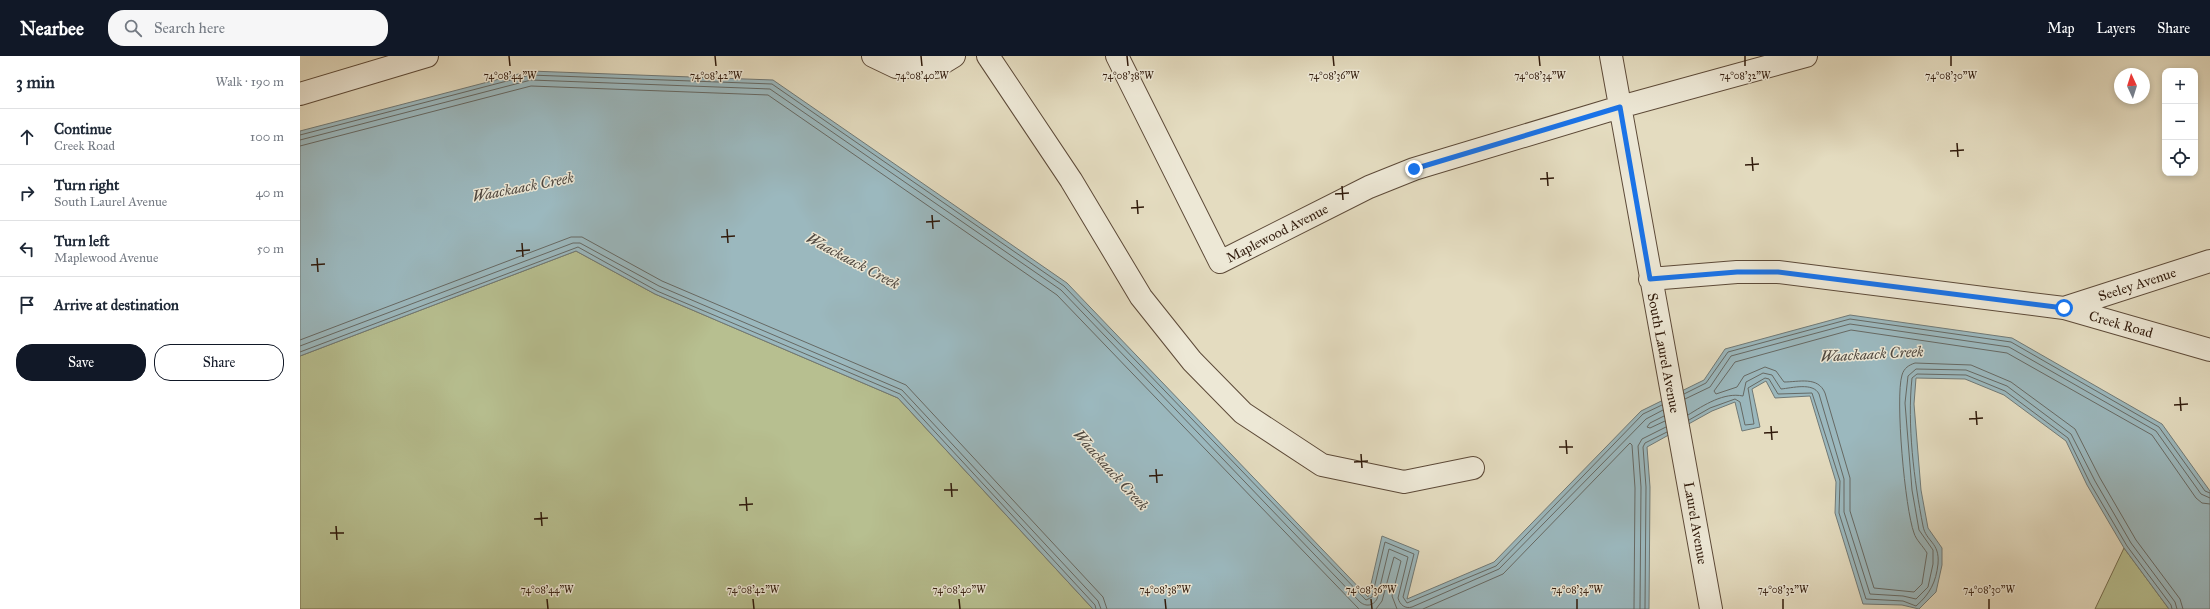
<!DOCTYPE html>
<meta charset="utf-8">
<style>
:root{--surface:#fff;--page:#f6f6f7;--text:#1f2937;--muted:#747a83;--line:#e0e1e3;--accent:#111827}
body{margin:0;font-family:"IM FELL Great Primer",serif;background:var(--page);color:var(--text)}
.controls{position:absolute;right:12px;top:12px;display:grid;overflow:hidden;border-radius:8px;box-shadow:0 2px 6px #0003}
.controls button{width:36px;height:36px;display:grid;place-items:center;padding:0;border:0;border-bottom:1px solid var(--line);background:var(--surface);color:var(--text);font:20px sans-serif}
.compass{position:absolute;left:1814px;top:12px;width:36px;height:36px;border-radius:50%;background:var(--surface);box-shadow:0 2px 6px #0003;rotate:356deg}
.stop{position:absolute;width:12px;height:12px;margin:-9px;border:3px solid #1a73e8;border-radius:50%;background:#fff}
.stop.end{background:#1a73e8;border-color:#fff;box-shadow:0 1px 4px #0008}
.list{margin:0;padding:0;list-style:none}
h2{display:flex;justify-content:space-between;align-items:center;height:52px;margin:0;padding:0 16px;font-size:17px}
h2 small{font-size:13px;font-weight:400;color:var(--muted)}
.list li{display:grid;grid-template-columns:26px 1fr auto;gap:12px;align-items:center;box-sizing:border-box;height:56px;padding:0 16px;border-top:1px solid var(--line)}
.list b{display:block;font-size:15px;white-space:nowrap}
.list p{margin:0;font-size:13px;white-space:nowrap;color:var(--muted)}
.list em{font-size:13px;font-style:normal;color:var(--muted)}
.actions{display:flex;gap:8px;padding:12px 16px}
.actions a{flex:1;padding:9px 0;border:1px solid var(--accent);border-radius:16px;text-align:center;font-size:14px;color:var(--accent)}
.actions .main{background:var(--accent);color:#fff}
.icon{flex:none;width:22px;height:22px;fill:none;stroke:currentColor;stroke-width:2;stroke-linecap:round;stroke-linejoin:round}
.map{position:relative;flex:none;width:1910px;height:553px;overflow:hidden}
header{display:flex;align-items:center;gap:24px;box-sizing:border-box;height:56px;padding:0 20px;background:var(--accent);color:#fff}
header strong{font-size:19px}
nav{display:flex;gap:22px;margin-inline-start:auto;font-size:14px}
.search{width:280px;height:36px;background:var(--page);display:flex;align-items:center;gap:10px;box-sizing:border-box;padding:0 14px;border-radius:16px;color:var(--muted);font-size:15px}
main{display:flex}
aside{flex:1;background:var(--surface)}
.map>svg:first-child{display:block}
</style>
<header>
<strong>Nearbee</strong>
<div class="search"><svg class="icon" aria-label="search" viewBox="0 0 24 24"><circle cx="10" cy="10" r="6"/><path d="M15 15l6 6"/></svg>Search here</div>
<nav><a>Map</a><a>Layers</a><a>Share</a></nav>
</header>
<main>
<aside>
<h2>3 min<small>Walk · 190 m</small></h2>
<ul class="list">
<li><svg class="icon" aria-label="ahead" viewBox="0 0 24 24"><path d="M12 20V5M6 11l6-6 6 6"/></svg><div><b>Continue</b><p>Creek Road</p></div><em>100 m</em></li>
<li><svg class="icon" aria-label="right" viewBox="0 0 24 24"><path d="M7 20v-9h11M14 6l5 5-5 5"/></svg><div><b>Turn right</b><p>South Laurel Avenue</p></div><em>40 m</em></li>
<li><svg class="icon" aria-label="left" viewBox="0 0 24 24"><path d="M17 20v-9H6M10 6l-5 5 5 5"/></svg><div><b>Turn left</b><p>Maplewood Avenue</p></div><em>50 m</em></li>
<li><svg class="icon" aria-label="arrive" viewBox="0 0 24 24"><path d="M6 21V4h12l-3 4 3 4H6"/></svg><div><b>Arrive at destination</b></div></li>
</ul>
<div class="actions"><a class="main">Save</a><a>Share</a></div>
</aside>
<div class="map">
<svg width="1910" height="553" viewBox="0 0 1910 553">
<rect width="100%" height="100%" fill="#e4dcc0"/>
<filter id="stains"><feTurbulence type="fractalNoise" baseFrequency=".005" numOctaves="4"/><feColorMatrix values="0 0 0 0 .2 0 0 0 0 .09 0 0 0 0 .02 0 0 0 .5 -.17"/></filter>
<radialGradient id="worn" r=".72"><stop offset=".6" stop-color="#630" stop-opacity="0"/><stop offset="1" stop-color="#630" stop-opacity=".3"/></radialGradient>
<!-- green -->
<path fill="#b7bf90" stroke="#746c4e" d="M 276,195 L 355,238 L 598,342 L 793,553 L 0,553 L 0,300 Z
M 1824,492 L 1869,553 L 1795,553 Z"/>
<!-- water -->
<path fill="#9bb8be" stroke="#707976" d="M 230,15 L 473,24 L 767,227 L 1068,541 L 1082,480 L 1119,495 L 1107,543 L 1194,506 L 1341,355 L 1404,324 L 1425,293 L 1550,259 L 1712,282 L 1862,368 L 1910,435 L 1910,553 L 1869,553 L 1824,492 L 1787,429 L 1766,385 L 1704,339 L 1665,323 L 1616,322 L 1614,348 L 1621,434 L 1628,472 L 1642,492 L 1642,509 L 1636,536 L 1619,553 L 1602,549 L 1563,548 L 1535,457 L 1536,426 L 1510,340 L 1475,342 L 1466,325 L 1452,333 L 1460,371 L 1442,375 L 1435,346 L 1412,355 L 1347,391 L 1350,431 L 1349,553 L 793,553 L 598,342 L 355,238 L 276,195 L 0,300 L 0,75 Z"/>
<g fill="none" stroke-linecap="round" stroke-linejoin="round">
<!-- shore -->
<path stroke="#666964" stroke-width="1" d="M 0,79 L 230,19 L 472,28 L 764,230 L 1066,544 L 1072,541 L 1085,486 L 1114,498 L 1103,541 L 1107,547 L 1196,510 L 1343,358 L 1362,349
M 0,84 L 231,24 L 470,33 L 761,234 L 1060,546 C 1066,551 1073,550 1077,543 L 1089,493 L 1108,501 L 1098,542 C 1100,549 1105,553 1112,551 L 1199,513 L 1346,363 L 1363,354
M 0,90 L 231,30 L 468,39 L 757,239 L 1059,553
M 0,284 L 271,181 L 282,181 L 362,225 L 606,329 L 803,541 L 807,553
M 0,290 L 273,187 L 280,187 L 359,230 L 602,334 L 798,545 L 801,553
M 0,296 L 278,191 L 357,235 L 600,338 L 795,549 L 796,553
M 1384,338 L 1406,327 L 1428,296 L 1550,263 L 1711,286 L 1859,371 L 1905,435 L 1910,437
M 1385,343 L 1410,331 L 1431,300 L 1550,268 L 1709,291 L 1856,375 L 1901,438 L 1910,442
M 1388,359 C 1404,349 1424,336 1443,340 L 1446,326 L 1463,317 L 1472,319 L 1481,333 C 1492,332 1513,326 1519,338 L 1544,423 L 1544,456 L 1570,538 L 1603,540 L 1616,543 L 1628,531 L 1633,508 L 1633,494 L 1619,474 L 1612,434 L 1605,347 L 1608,320 L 1616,313 L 1666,314 L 1707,330 L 1771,378 L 1795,425 L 1831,487 L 1875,546 L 1877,553
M 1364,360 L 1350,367 L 1347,371 L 1350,372 L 1365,365
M 1389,364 L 1410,352 L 1435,343 L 1440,346 L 1445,369 L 1454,368 L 1448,332 L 1465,322 L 1469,323 L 1478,338 L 1512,337 L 1540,425 L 1539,457 L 1566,543 L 1603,545 L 1616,550 C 1630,538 1636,526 1638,508 C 1640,486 1626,486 1623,470 C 1614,424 1607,369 1612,322 L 1617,318 L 1666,319 L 1705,335 L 1768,382 L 1790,427 L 1827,490 L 1871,549 L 1872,553
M 1076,553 L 1082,545 L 1094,501 L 1101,505 L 1092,540 L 1097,553
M 1123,553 L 1203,518 L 1330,387 L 1332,389 L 1335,432 L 1334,553
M 1340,553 L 1341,431 L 1338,390 L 1342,383 L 1366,371
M 1345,553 L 1346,431 L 1343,391 L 1345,387 L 1367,376
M 1883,553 L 1880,543 L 1836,484 L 1800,422 L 1775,373 L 1711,326 L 1671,309 L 1615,307 C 1609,309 1604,312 1602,319 C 1595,342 1605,453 1614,477 C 1616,484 1623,490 1627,497 L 1622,528 L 1614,536 L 1574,532 L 1550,455 L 1550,422 L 1525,337 C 1518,320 1499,326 1484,326 L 1476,315 L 1465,311 L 1444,320 L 1437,331 L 1416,338 L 1414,335 L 1435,306 L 1551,274 L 1707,297 L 1852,379 L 1896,442 L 1902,447 L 1910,448"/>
<!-- minor casing -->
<g stroke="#5d4a38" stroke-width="24">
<path id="minor" d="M 573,0 L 596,11 L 636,11 L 654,0
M 688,0 L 771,124 L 841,241 L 892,305 L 943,357 L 1022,409 L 1104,426 L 1173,412
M 817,0 L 920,206 L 1069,131 L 1114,113 L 1320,51 L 1506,0
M 1311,0 L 1411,553
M 0,38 L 127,0
M 1350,223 L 1437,216 L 1478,216 L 1764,252 L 1910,294
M 1764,252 L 1910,205"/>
</g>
<!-- minor -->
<use href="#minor" stroke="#ede8d6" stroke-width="22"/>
</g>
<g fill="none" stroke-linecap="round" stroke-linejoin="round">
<!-- route -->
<path stroke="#1a73e8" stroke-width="5" d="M 1114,113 L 1320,51 L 1350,223 L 1437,216 L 1478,216 L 1764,252"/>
</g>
<!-- ticks -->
<path fill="none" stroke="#301a0b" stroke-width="1.5" d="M 209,0 L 210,10M 415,0 L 416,10M 621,0 L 622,10M 827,0 L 828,10M 1033,0 L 1034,10M 1239,0 L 1240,10M 1445,0 L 1445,10M 1651,0 L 1651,10M 1657,87 L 1658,101M 1650,95 L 1664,94M 1452,101 L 1453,115M 1445,109 L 1459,108M 1247,116 L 1248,130M 1240,123 L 1254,122M 1042,130 L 1043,144M 1035,138 L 1049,137M 837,144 L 838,158M 831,152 L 844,151M 632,159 L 633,173M 626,166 L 640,165M 427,173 L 428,187M 421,181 L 435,180M 222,187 L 223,201M 216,195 L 230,194M 17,202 L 18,216M 11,209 L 25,208M 1880,341 L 1881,355M 1874,349 L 1888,348M 1676,355 L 1677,369M 1669,363 L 1683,362M 1471,370 L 1472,384M 1464,377 L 1478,376M 1266,384 L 1267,398M 1259,391 L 1273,391M 1061,398 L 1062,412M 1054,406 L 1068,405M 856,413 L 857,427M 849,420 L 863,419M 651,427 L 652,441M 644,434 L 658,434M 446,441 L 447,455M 439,449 L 453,448M 241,456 L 242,470M 234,463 L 248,462M 36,470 L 37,484M 30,477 L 44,477M 247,543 L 248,553M 453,543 L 454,553M 659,543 L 660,553M 865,543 L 866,553M 1071,543 L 1072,553M 1277,543 L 1277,553M 1483,543 L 1483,553M 1689,543 L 1689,553"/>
<g text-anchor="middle" stroke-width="3" stroke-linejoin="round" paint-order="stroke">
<!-- street labels -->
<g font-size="14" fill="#301a0b" stroke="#ede8d6">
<text transform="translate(977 177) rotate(-27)" y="5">Maplewood Avenue</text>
<text transform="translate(1837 228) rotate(-18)" y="5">Seeley Avenue</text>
<text transform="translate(1821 268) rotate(16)" y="5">Creek Road</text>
<text transform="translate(1364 297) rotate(79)" y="5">South Laurel Avenue</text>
<text transform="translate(1396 467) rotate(80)" y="5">Laurel Avenue</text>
</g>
<!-- water labels -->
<g font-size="15" font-style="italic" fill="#504941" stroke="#ede8d6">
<text transform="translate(223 131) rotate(-11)" y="5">Waackaack Creek</text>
<text transform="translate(553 205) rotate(28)" y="5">Waackaack Creek</text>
<text transform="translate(1572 298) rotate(-3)" y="5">Waackaack Creek</text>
<text transform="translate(811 414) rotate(48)" y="5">Waackaack Creek</text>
</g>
</g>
<g font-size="10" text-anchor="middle" fill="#301a0b" stroke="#ede8d6" stroke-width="3" stroke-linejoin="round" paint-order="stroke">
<text x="210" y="23">74°08'44"W</text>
<text x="416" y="23">74°08'42"W</text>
<text x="622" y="23">74°08'40"W</text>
<text x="828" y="23">74°08'38"W</text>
<text x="1034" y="23">74°08'36"W</text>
<text x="1240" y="23">74°08'34"W</text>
<text x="1445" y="23">74°08'32"W</text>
<text x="1651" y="23">74°08'30"W</text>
<text x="247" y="537">74°08'44"W</text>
<text x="453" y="537">74°08'42"W</text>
<text x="659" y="537">74°08'40"W</text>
<text x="865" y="537">74°08'38"W</text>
<text x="1071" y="537">74°08'36"W</text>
<text x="1277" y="537">74°08'34"W</text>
<text x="1483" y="537">74°08'32"W</text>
<text x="1689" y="537">74°08'30"W</text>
</g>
<rect width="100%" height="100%" filter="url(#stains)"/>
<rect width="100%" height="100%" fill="url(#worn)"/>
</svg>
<div class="controls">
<button>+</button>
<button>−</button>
<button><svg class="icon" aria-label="locate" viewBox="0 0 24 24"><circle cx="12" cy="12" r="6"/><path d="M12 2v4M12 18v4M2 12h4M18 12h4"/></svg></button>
</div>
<svg class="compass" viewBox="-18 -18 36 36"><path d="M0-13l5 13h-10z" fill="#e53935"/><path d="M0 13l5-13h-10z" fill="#747a83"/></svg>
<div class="stop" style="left:1764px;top:252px"></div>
<div class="stop end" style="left:1114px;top:113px"></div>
</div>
</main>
